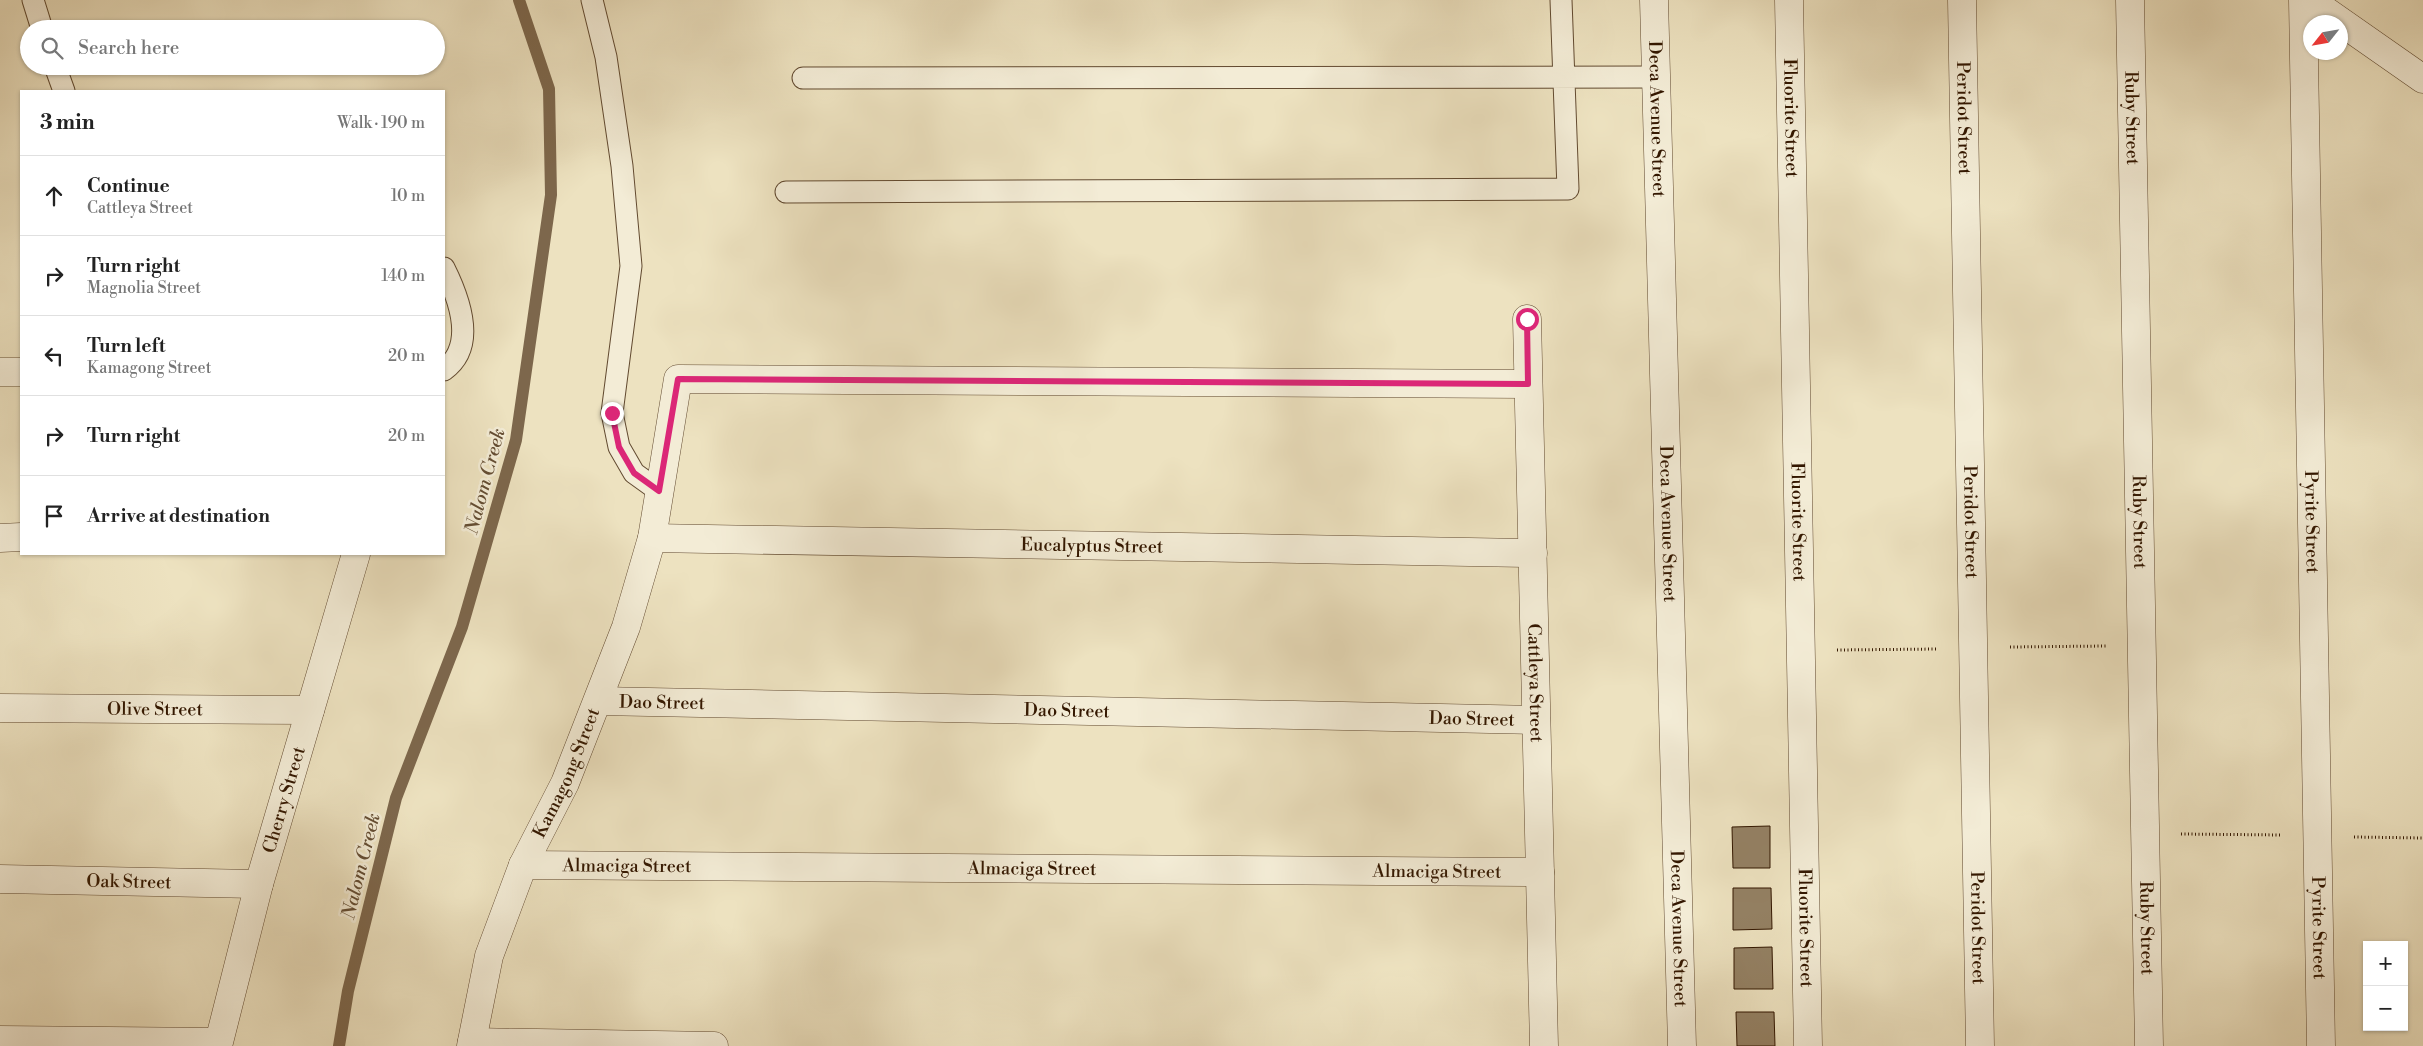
<!DOCTYPE html>
<meta charset="utf-8">
<style>
:root{--surface:#fff;--page:#f2f2f2;--text:#222;--muted:#767676;--line:#e0e0e0}
body{margin:0;font-family:"Libre Bodoni",serif;background:var(--page);color:var(--text)}
.controls{position:absolute;right:15px;bottom:15px;display:grid;overflow:hidden;border-radius:0px;box-shadow:0 1px 4px #0004}
.controls button{width:45px;height:45px;display:grid;place-items:center;padding:0;border:0;border-bottom:1px solid var(--line);background:var(--surface);color:var(--text);font:25px sans-serif}
.compass{position:absolute;left:2303px;top:15px;width:45px;height:45px;border-radius:50%;background:var(--surface);box-shadow:0 1px 4px #0004;rotate:239deg}
.stop{position:absolute;width:15px;height:15px;margin:-11px;border:4px solid #db2777;border-radius:50%;background:#fff}
.stop.end{background:#db2777;border-color:#fff;box-shadow:0 1px 5px #0008}
.list{margin:0;padding:0;list-style:none}
h2{display:flex;justify-content:space-between;align-items:center;height:65px;margin:0;padding:0 20px;font-size:21px}
h2 small{font-size:16px;font-weight:400;color:var(--muted)}
.list li{display:grid;grid-template-columns:32px 1fr auto;gap:15px;align-items:center;box-sizing:border-box;height:80px;padding:0 20px;border-top:1px solid var(--line)}
.list b{display:block;font-size:19px;white-space:nowrap}
.list p{margin:0;font-size:16px;white-space:nowrap;color:var(--muted)}
.list em{font-size:16px;font-style:normal;color:var(--muted)}
.icon{flex:none;width:28px;height:28px;fill:none;stroke:currentColor;stroke-width:2;stroke-linecap:round;stroke-linejoin:round}
.map{position:relative;flex:none;width:2423px;height:1046px;overflow:hidden}
.search{position:absolute;background:var(--surface);box-shadow:0 1px 4px #0004;left:20px;top:20px;width:425px;height:55px;display:flex;align-items:center;gap:12px;box-sizing:border-box;padding:0 18px;border-radius:28px;color:var(--muted);font-size:19px}
.panel{position:absolute;background:var(--surface);box-shadow:0 1px 4px #0004;left:20px;top:90px;width:425px;height:465px;border-radius:0px}
.map>svg:first-child{display:block}
</style>
<div class="map">
<svg width="2423" height="1046" viewBox="0 0 2423 1046">
<rect width="100%" height="100%" fill="#ede2c0"/>
<filter id="stains"><feTurbulence type="fractalNoise" baseFrequency=".004" numOctaves="4"/><feColorMatrix values="0 0 0 0 .2 0 0 0 0 .09 0 0 0 0 .02 0 0 0 .5 -.17"/></filter>
<radialGradient id="worn" r=".72"><stop offset=".6" stop-color="#630" stop-opacity="0"/><stop offset="1" stop-color="#630" stop-opacity=".3"/></radialGradient>
<g fill="none" stroke-linecap="round" stroke-linejoin="round">
<!-- stream -->
<path stroke="#7d674c" stroke-width="12" d="M 339,1046 L 348,991 L 396,798 L 462,627 L 516,440 L 551,195 L 549,89 L 519,0"/>
</g>
<!-- building -->
<path fill="#948164" stroke="#331700" d="M 1770,826 L 1770,868 L 1733,868 L 1732,827 Z
M 1733,888 L 1771,888 L 1772,929 L 1733,930 Z
M 1772,947 L 1773,989 L 1734,989 L 1734,948 Z
M 1736,1012 L 1774,1012 L 1775,1046 L 1737,1046 Z"/>
<g fill="none" stroke-linecap="round" stroke-linejoin="round">
<!-- lane casing -->
<g stroke="#624a30" stroke-width="23">
<path id="lane" d="M 33,0 L 42,29
M 592,0 L 606,57 L 622,166 L 631,266 L 612,413 L 619,447 L 634,473 L 659,491
M 55,66 L 64,91
M 803,78 L 1657,77
M 786,192 L 1568,189 L 1561,0
M 444,268 C 459,298 477,346 444,370"/>
</g>
<!-- street casing -->
<g stroke="#624a30" stroke-width="29">
<g id="street">
<path id="s1" d="M 1654,0 L 1682,1046"/>
<path id="s2" d="M 1789,0 L 1808,1046"/>
<path id="s3" d="M 1962,0 L 1980,1046"/>
<path id="s4" d="M 2130,0 L 2149,1046"/>
<path id="s5" d="M 2303,0 L 2321,1046"/>
<path d="M 2310,0 L 2423,79"/>
<path id="s6" d="M 1527,319 L 1544,1046"/>
<path d="M 0,372 L 21,372"/>
<path d="M 0,538 L 21,537"/>
<path id="s7" d="M 652,538 L 1533,553"/>
<path id="s8" d="M 598,701 L 1536,720"/>
<path id="s9" d="M 0,708 L 310,710"/>
<path id="s10" d="M 523,865 L 1540,872"/>
<path id="s11" d="M 0,879 L 259,884"/>
<path d="M 0,1040 L 218,1042"/>
<path d="M 472,1042 L 714,1046"/>
<path id="s12" d="M 218,1046 L 259,884 L 356,554"/>
<path id="s13" d="M 471,1046 L 489,956 L 523,865 L 565,783 L 626,627 L 652,538 L 678,379 L 1528,384"/>
</g>
</g>
<!-- path -->
<path stroke="#331700" stroke-width="3" stroke-dasharray="1 2.5" stroke-linecap="butt" d="M 2010,647 L 2106,646
M 1837,650 L 1938,649
M 2181,834 L 2282,835
M 2354,837 L 2423,838"/>
<!-- lane -->
<use href="#lane" stroke="#f3ecd6" stroke-width="21"/>
<!-- street -->
<use href="#street" stroke="#f3ecd6" stroke-width="28"/>
</g>
<g fill="none" stroke-linecap="round" stroke-linejoin="round">
<!-- route -->
<path stroke="#db2777" stroke-width="6" d="M 612,413 L 619,447 L 634,473 L 659,491 L 678,379 L 1528,384 L 1527,319"/>
</g>
<g text-anchor="middle" stroke-width="5" stroke-linejoin="round" paint-order="stroke">
<!-- street labels -->
<g font-size="18" fill="#331700" stroke="#f3ecd6">
<text dy="6" stroke="none"><textPath href="#s1" startOffset="119">Deca Avenue Street</textPath></text>
<text dy="6" stroke="none"><textPath href="#s2" startOffset="118">Fluorite Street</textPath></text>
<text dy="6" stroke="none"><textPath href="#s3" startOffset="118">Peridot Street</textPath></text>
<text dy="6" stroke="none"><textPath href="#s4" startOffset="118">Ruby Street</textPath></text>
<text dy="6" stroke="none"><textPath href="#s1" startOffset="524">Deca Avenue Street</textPath></text>
<text dy="6" stroke="none"><textPath href="#s2" startOffset="522">Fluorite Street</textPath></text>
<text dy="6" stroke="none"><textPath href="#s3" startOffset="522">Peridot Street</textPath></text>
<text dy="6" stroke="none"><textPath href="#s4" startOffset="522">Ruby Street</textPath></text>
<text dy="6" stroke="none"><textPath href="#s5" startOffset="522">Pyrite Street</textPath></text>
<text dy="6" stroke="none"><textPath href="#s7" startOffset="440">Eucalyptus Street</textPath></text>
<text dy="6" stroke="none"><textPath href="#s6" startOffset="364">Cattleya Street</textPath></text>
<text dy="6" stroke="none"><textPath href="#s8" startOffset="64">Dao Street</textPath></text>
<text dy="6" stroke="none"><textPath href="#s9" startOffset="155">Olive Street</textPath></text>
<text dy="6" stroke="none"><textPath href="#s8" startOffset="469">Dao Street</textPath></text>
<text dy="6" stroke="none"><textPath href="#s8" startOffset="874">Dao Street</textPath></text>
<text dy="6" stroke="none"><textPath href="#s13" startOffset="291">Kamagong Street</textPath></text>
<text dy="6" stroke="none"><textPath href="#s12" startOffset="255">Cherry Street</textPath></text>
<text dy="6" stroke="none"><textPath href="#s10" startOffset="104">Almaciga Street</textPath></text>
<text dy="6" stroke="none"><textPath href="#s10" startOffset="509">Almaciga Street</textPath></text>
<text dy="6" stroke="none"><textPath href="#s10" startOffset="914">Almaciga Street</textPath></text>
<text dy="6" stroke="none"><textPath href="#s11" startOffset="129">Oak Street</textPath></text>
<text dy="6" stroke="none"><textPath href="#s1" startOffset="929">Deca Avenue Street</textPath></text>
<text dy="6" stroke="none"><textPath href="#s2" startOffset="928">Fluorite Street</textPath></text>
<text dy="6" stroke="none"><textPath href="#s3" startOffset="928">Peridot Street</textPath></text>
<text dy="6" stroke="none"><textPath href="#s4" startOffset="928">Ruby Street</textPath></text>
<text dy="6" stroke="none"><textPath href="#s5" startOffset="928">Pyrite Street</textPath></text>
</g>
<!-- water labels -->
<g font-size="19" font-style="italic" fill="#644d33" stroke="#f3ecd6">
<text transform="translate(484 481) rotate(-75)" y="7">Nalom Creek</text>
<text transform="translate(360 866) rotate(-76)" y="7">Nalom Creek</text>
</g>
</g>
<rect width="100%" height="100%" filter="url(#stains)"/>
<rect width="100%" height="100%" fill="url(#worn)"/>
</svg>
<div class="controls">
<button>+</button>
<button>−</button>
</div>
<svg class="compass" viewBox="-18 -18 36 36"><path d="M0-13l5 13h-10z" fill="#e53935"/><path d="M0 13l5-13h-10z" fill="#767676"/></svg>
<div class="stop" style="left:1527px;top:319px"></div>
<div class="stop end" style="left:612px;top:413px"></div>
<div class="search"><svg class="icon" aria-label="search" viewBox="0 0 24 24"><circle cx="10" cy="10" r="6"/><path d="M15 15l6 6"/></svg>Search here</div>
<section class="panel">
<h2>3 min<small>Walk · 190 m</small></h2>
<ul class="list">
<li><svg class="icon" aria-label="ahead" viewBox="0 0 24 24"><path d="M12 20V5M6 11l6-6 6 6"/></svg><div><b>Continue</b><p>Cattleya Street</p></div><em>10 m</em></li>
<li><svg class="icon" aria-label="right" viewBox="0 0 24 24"><path d="M7 20v-9h11M14 6l5 5-5 5"/></svg><div><b>Turn right</b><p>Magnolia Street</p></div><em>140 m</em></li>
<li><svg class="icon" aria-label="left" viewBox="0 0 24 24"><path d="M17 20v-9H6M10 6l-5 5 5 5"/></svg><div><b>Turn left</b><p>Kamagong Street</p></div><em>20 m</em></li>
<li><svg class="icon" aria-label="right" viewBox="0 0 24 24"><path d="M7 20v-9h11M14 6l5 5-5 5"/></svg><div><b>Turn right</b></div><em>20 m</em></li>
<li><svg class="icon" aria-label="arrive" viewBox="0 0 24 24"><path d="M6 21V4h12l-3 4 3 4H6"/></svg><div><b>Arrive at destination</b></div></li>
</ul>
</section>
</div>
